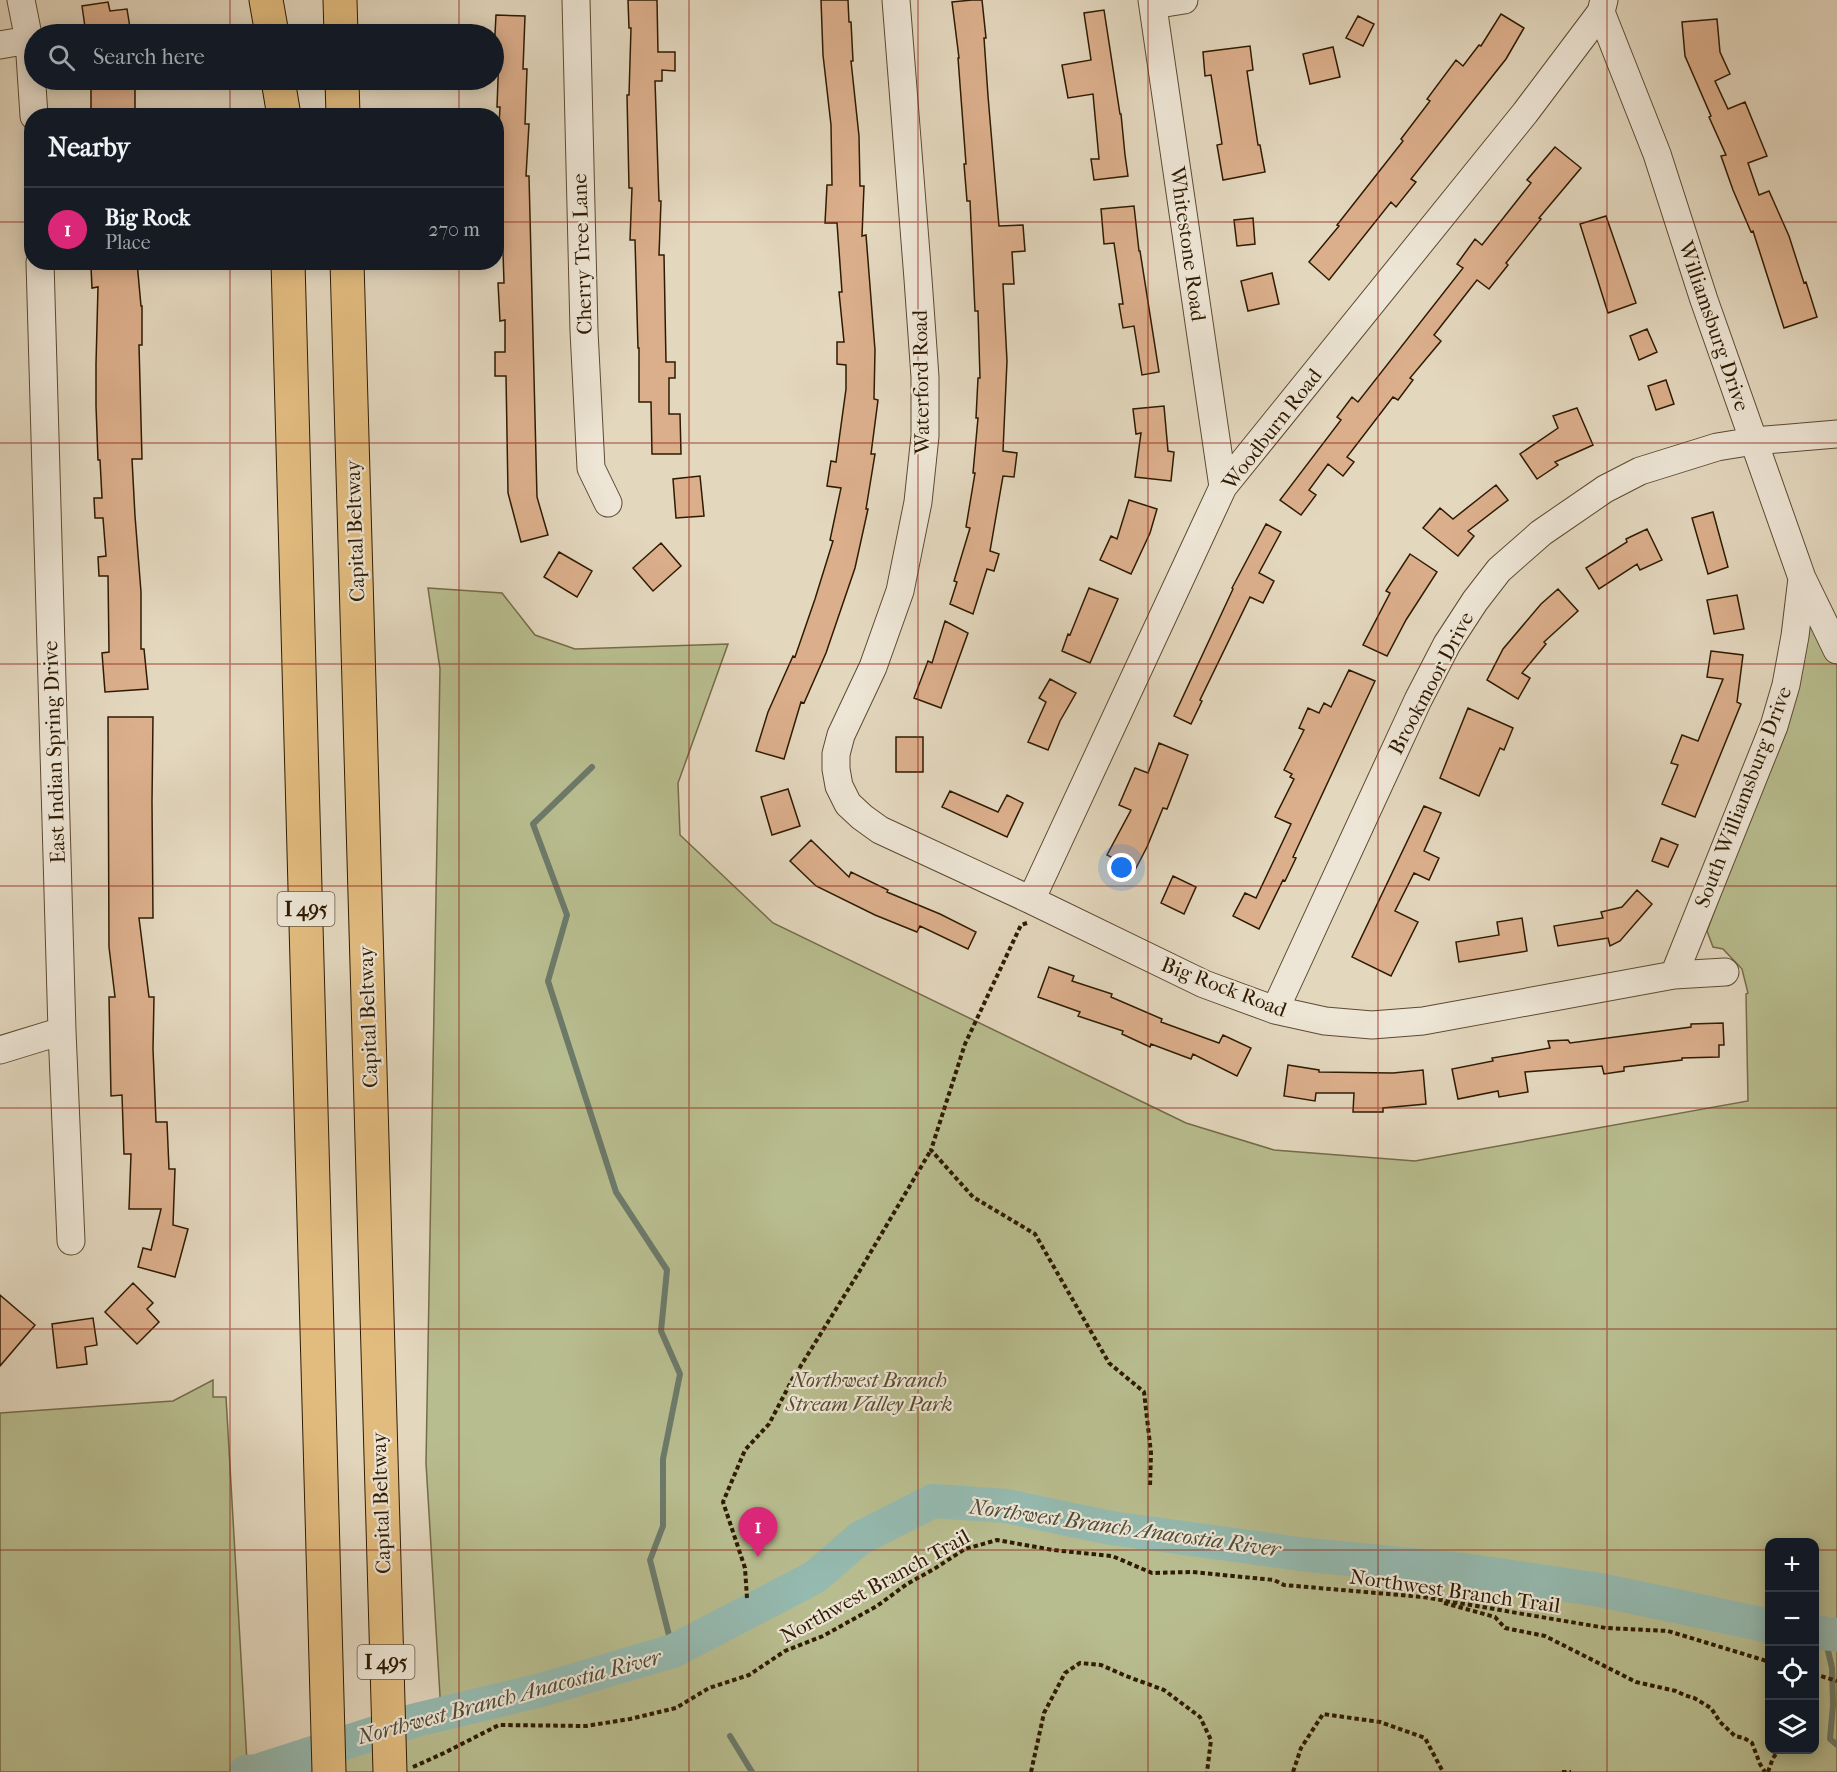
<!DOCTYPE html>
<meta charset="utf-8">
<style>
:root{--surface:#171b24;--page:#242831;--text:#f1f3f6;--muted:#9ea1a6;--line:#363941;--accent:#db2777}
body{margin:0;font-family:"IM FELL French Canon",serif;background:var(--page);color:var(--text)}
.controls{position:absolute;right:18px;bottom:18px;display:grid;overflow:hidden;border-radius:12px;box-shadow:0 3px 15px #0003}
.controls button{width:54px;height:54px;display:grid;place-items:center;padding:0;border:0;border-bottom:2px solid var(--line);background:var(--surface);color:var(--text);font:30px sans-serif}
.you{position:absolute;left:1122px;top:868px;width:21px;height:21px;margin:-15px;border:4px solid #fff;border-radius:50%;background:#1a73e8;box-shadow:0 0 0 9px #1a73e833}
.badge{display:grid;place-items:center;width:39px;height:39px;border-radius:50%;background:var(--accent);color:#fff;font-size:20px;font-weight:700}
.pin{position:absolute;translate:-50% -50px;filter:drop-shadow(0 2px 3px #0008)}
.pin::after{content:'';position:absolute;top:32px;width:21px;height:18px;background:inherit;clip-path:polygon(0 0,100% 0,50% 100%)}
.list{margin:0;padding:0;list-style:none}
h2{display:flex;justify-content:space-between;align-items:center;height:78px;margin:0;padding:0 24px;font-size:26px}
h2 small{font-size:20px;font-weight:400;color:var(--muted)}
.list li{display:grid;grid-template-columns:39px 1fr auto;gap:18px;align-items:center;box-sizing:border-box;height:84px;padding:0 24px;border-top:2px solid var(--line)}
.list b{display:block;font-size:22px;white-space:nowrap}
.list p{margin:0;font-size:20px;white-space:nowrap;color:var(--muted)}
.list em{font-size:20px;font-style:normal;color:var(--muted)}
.icon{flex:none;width:33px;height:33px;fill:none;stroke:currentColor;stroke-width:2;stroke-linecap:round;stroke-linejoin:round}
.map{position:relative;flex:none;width:1837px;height:1772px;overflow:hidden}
.search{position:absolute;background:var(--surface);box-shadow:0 3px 15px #0003;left:24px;top:24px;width:480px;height:66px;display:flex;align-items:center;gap:15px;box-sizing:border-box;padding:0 21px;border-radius:33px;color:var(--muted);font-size:22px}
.panel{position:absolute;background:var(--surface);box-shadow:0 3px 15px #0003;left:24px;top:108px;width:480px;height:162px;border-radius:24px}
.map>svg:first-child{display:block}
</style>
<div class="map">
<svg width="1837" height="1772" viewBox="0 0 1837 1772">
<rect width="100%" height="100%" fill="#e3d7be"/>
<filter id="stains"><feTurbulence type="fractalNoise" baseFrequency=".00333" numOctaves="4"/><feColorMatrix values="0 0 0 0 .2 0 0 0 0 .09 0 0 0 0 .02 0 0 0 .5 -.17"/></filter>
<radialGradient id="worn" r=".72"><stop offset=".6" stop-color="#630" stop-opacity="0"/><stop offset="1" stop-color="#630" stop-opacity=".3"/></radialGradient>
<!-- green -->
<path fill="#b8bd8f" stroke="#746c48" stroke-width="1.5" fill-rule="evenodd" d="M 428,588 L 502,593 L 535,635 L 575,649 L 728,644 L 678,783 L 680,835 L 773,923 L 1186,1123 L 1274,1150 L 1415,1161 L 1748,1101 L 1746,994 L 1748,993 L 1742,969 L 1723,949 L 1713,947 L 1707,931 L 1779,739 L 1785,624 L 1817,615 L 1837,662 L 1837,1772 L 0,1772 L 0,1413 L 173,1401 L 213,1380 L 213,1397 L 226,1397 L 247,1762 L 442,1729 L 426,1463 L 440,669 ZM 1770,1542 L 1814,1542 L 1814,1750 L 1770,1750 Z"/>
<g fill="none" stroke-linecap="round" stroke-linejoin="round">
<!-- stream -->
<path stroke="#6c7a6a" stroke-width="6" d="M 592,767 L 533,824 L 567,915 L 548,981 L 616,1192 L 667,1270 L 661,1331 L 680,1374 L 663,1459 L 663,1526 L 650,1560 L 673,1651
M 1824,1633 L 1832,1668 L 1833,1705 L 1830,1739 L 1837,1745
M 730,1736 L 752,1772"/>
<!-- river -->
<path stroke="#95bab0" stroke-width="34" d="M 1814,1632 L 1837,1635
M 246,1772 L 257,1771 L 416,1720 L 541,1690 L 673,1651 L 815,1577 L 860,1538 L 933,1501 L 1006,1506 L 1111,1528 L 1307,1555 L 1464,1570 L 1600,1590 L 1770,1626"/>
</g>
<!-- building -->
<path fill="#dcaf8c" stroke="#2f1b02" stroke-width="1.5" d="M 628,0 L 657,0 L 658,52 L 675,52 L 675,71 L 662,70 L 662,81 L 655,81 L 659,201 L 661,201 L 659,255 L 664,255 L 666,362 L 675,362 L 675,378 L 669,378 L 669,414 L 680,414 L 681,454 L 652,454 L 651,402 L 639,402 L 639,348 L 638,348 L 635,240 L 630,240 L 632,188 L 629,188 L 627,95 L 629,95 L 631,28 L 629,28 Z
M 821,0 L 848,0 L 849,22 L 851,22 L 853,61 L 851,61 L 859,136 L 860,186 L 864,186 L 862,236 L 866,235 L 875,350 L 874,399 L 878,400 L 871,454 L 875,454 L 866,509 L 868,509 L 855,568 L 826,653 L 804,703 L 801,702 L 784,759 L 756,751 L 768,712 L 793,656 L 795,657 L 815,599 L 833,541 L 830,540 L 841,488 L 827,486 L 831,461 L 836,462 L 846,389 L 846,365 L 837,364 L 837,342 L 844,342 L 839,292 L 842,292 L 837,223 L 825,223 L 827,185 L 832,185 L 831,125 L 823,55 Z
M 972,0 L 982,0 L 986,38 L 984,38 L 988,96 L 999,226 L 1023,225 L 1025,251 L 1012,252 L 1014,284 L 1003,284 L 1007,361 L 1003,451 L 1017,453 L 1014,477 L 1003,476 L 990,551 L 999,554 L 994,571 L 987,569 L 973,614 L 950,604 L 957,582 L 954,581 L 970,528 L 966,527 L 975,473 L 973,473 L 978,418 L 976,418 L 978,378 L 980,378 L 978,311 L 975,311 L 970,201 L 967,201 L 964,164 L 966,164 L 958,58 L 959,58 L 952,2 Z
M 108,2 L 110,11 L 127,9 L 131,34 L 86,34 L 82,6 Z
M 1104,10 L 1120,114 L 1121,114 L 1125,155 L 1128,176 L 1094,180 L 1091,159 L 1099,159 L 1093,94 L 1068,98 L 1062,65 L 1091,60 L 1084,13 Z
M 1501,14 L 1524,28 L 1506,59 L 1411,179 L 1416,182 L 1396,207 L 1391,202 L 1329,280 L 1309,262 L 1339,226 L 1337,225 L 1403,141 L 1401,139 L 1430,101 L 1427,99 L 1456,60 L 1463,66 L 1479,45 L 1481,46 Z
M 496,15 L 525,16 L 523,69 L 527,69 L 525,124 L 529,124 L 526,176 L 529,176 L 537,497 L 548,535 L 521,542 L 508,493 L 506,376 L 495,376 L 495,352 L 505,352 L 505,320 L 500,321 L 498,283 L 504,283 L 500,160 L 497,160 L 500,107 L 497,107 L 499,53 L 494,53 Z
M 1358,16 L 1374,24 L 1363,46 L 1346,38 Z
M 1717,19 L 1720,52 L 1730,74 L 1715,81 L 1728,109 L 1745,102 L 1767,156 L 1748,163 L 1759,195 L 1769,191 L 1789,236 L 1804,283 L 1806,282 L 1817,317 L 1784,328 L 1753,231 L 1751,232 L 1733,190 L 1721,156 L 1726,155 L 1709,117 L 1711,116 L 1685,56 L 1682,22 Z
M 1250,46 L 1253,70 L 1247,71 L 1258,145 L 1260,145 L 1265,172 L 1223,180 L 1217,145 L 1222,144 L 1211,75 L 1205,76 L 1203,52 Z
M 1333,47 L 1340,77 L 1310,84 L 1303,54 Z
M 91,80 L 115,80 L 115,83 L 135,83 L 135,113 L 91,113 Z
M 1555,147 L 1581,168 L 1539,218 L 1541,219 L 1506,263 L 1508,265 L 1489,289 L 1477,280 L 1434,335 L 1441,341 L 1410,378 L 1413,380 L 1398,400 L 1393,397 L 1347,457 L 1354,462 L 1343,476 L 1328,464 L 1309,490 L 1316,495 L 1301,515 L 1280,500 L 1341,420 L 1337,417 L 1352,397 L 1358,402 L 1463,268 L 1457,264 L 1475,239 L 1482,245 L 1531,183 L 1527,180 Z
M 1134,206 L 1139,251 L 1140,251 L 1159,372 L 1142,375 L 1134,326 L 1123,328 L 1119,304 L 1123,304 L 1114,243 L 1104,244 L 1101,209 Z
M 1606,216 L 1636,303 L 1608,313 L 1580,224 Z
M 1253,218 L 1255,244 L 1237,246 L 1234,220 Z
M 100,262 L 137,262 L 141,306 L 142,306 L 142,345 L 139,345 L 142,459 L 132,459 L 135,516 L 141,592 L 141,649 L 144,649 L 148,689 L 105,692 L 102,653 L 109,652 L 108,576 L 99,576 L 98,557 L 106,556 L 103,518 L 95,518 L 94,498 L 102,498 L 100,460 L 98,460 L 96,406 L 96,364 L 98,287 L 92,288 L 91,267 L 100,266 Z
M 1272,273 L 1279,304 L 1248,311 L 1241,281 Z
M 1647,329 L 1657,352 L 1639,360 L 1630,336 Z
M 1666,380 L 1674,404 L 1656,410 L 1648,386 Z
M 1164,406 L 1168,451 L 1174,452 L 1171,481 L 1135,477 L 1141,433 L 1136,434 L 1133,409 Z
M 1577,408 L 1593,445 L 1555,462 L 1558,465 L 1537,479 L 1520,454 L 1558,428 L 1553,416 Z
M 700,476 L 704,516 L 676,518 L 673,479 Z
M 1496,485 L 1508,500 L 1468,531 L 1474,536 L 1458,556 L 1423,528 L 1440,508 L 1453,519 Z
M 1129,500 L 1157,509 L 1150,533 L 1131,574 L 1100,560 L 1111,536 L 1117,539 Z
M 1713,512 L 1728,567 L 1708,574 L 1692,518 Z
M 1266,524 L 1281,532 L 1259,573 L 1274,581 L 1263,603 L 1250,597 L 1200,700 L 1202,701 L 1191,724 L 1174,716 L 1233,589 L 1232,588 Z
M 1647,529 L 1662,560 L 1640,570 L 1637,564 L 1599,589 L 1586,568 L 1627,542 L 1626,539 Z
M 661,543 L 681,566 L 653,591 L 633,568 Z
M 559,552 L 592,571 L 577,597 L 544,577 Z
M 1410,554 L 1437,572 L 1406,620 L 1387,656 L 1363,645 L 1390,593 L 1386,591 Z
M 1089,588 L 1118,599 L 1090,663 L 1062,651 L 1068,634 L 1070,635 Z
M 1558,589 L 1578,611 L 1544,642 L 1546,644 L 1522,673 L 1530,678 L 1518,699 L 1487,680 L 1503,649 L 1541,604 Z
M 1737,595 L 1744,629 L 1714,634 L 1707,600 Z
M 945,621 L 968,633 L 941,708 L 914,698 L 928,661 L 932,663 Z
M 1711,651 L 1743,655 L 1737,702 L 1741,704 L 1695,817 L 1662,804 L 1678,765 L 1671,763 L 1682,735 L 1698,741 L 1723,679 L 1707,677 Z
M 1349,670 L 1375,681 L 1293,857 L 1296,858 L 1285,881 L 1283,880 L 1259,929 L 1233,916 L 1245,893 L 1256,898 L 1291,824 L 1275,817 L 1294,779 L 1290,777 L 1292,774 L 1284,770 L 1304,730 L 1299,728 L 1308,708 L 1319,713 L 1324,703 L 1331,707 Z
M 1050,679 L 1076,693 L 1060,721 L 1048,750 L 1028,742 L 1046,702 L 1039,698 Z
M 1468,708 L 1513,728 L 1504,750 L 1500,748 L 1479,796 L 1440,778 Z
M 108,717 L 153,717 L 152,802 L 153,918 L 139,918 L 149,997 L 154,997 L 153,1049 L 156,1122 L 167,1122 L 169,1169 L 175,1169 L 173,1225 L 188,1229 L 175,1277 L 138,1267 L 143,1248 L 151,1250 L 161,1209 L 129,1209 L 131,1154 L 124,1154 L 122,1095 L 111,1096 L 109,997 L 115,997 L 109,947 Z
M 896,737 L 923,737 L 923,772 L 896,772 Z
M 1159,743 L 1188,755 L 1167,809 L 1163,808 L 1147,847 L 1135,870 L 1107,855 L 1131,810 L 1119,805 L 1135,768 L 1148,773 Z
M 788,789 L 800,826 L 772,835 L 761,797 Z
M 950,791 L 998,812 L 1007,795 L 1023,803 L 1007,837 L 942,807 Z
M 1424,806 L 1441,813 L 1424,851 L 1439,858 L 1429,880 L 1414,873 L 1395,911 L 1418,922 L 1391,976 L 1352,957 Z
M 1661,838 L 1678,845 L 1668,867 L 1652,861 Z
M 811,840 L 849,877 L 851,872 L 888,890 L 887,892 L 940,914 L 976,932 L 968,949 L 920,926 L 917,932 L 875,915 L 816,886 L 790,861 Z
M 1173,876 L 1196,887 L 1184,914 L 1161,903 Z
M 1637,890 L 1652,904 L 1620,941 L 1610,946 L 1608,938 L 1558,946 L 1554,926 L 1603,918 L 1601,912 L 1622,907 Z
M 1522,918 L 1527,951 L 1459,962 L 1456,942 L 1499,935 L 1497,922 Z
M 1049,967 L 1074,976 L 1072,981 L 1112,994 L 1111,997 L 1162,1019 L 1161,1022 L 1219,1043 L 1223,1035 L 1251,1048 L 1237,1076 L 1193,1054 L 1191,1059 L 1151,1044 L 1150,1047 L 1122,1034 L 1123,1031 L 1078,1016 L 1080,1012 L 1038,997 Z
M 1723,1023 L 1724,1045 L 1719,1045 L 1719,1057 L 1682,1058 L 1682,1060 L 1624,1067 L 1624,1071 L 1604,1074 L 1602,1066 L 1525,1072 L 1528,1092 L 1499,1097 L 1498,1091 L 1458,1099 L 1452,1069 L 1493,1061 L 1492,1058 L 1550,1048 L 1548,1041 L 1568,1040 L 1570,1043 L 1691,1027 L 1691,1024 Z
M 1288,1065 L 1319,1070 L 1319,1072 L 1393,1073 L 1423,1070 L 1426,1104 L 1383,1108 L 1383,1112 L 1353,1112 L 1354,1093 L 1316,1093 L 1315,1101 L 1284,1096 Z
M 133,1283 L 153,1303 L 147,1309 L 159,1322 L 137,1344 L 105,1312 Z
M 0,1295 L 35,1325 L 0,1366 Z
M 93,1318 L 97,1345 L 85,1347 L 87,1364 L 57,1368 L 52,1324 Z"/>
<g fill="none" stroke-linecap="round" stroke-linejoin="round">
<!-- minor casing -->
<g stroke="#5c4a31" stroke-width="29">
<path id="minor" d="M 21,0 L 29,40 L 34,116
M 576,0 L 584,331 L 591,468 L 608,503
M 896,0 L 918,279 L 925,377 L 925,436 L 918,502 L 900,591 L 873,667 L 841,735 L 836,754 L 836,769 L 839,786 L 848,804 L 862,817 L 880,830 L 1031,900 L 1204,984 L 1275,1010 L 1325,1021 L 1372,1025 L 1423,1021 L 1674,975 L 1725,972
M 1152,0 L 1223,487
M 1604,0 L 1601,12 L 1657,154 L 1704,300 L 1802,578 L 1837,650
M 1153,5 L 1184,0
M 0,45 L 29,40
M 40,262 L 62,1031 L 71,1241
M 1031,900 L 1223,487 L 1525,113 L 1601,12
M 1674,975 L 1774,726 L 1786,685 L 1795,636 L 1802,578
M 1275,1010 L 1418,700 L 1447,644 L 1475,601 L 1499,570 L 1541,533 L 1605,489 L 1640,471 L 1717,447 L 1754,441 L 1837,434
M 0,1050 L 62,1031"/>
</g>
<!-- highway casing -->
<g stroke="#2f1b02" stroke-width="35">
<path id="highway" d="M 266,0 L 272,34
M 340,0 L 341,34
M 278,80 L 284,116
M 342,80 L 343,116
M 288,262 L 329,1772
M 347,262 L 390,1772"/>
</g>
<!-- path -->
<path stroke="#2f1b02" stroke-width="4" stroke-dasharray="4.5 3" stroke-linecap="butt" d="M 1027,923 L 1021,925 L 965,1044 L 931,1150 L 973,1197 L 1035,1234 L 1109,1363 L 1144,1392 L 1151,1453 L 1150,1486
M 747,1598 L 745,1568 L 723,1502 L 745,1450 L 769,1424 L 792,1380 L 859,1272 L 931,1150
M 1444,1603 L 1495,1617 L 1505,1628 L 1545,1636 L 1636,1682 L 1676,1691 L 1684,1695 L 1694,1698 L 1711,1708 L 1720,1722 L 1735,1736 L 1744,1738 L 1752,1743 L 1760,1764 L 1765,1772
M 1814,1674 L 1837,1681
M 413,1767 L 444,1753 L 499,1725 L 586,1726 L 630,1719 L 676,1708 L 709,1688 L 749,1675 L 785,1651 L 823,1636 L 877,1606 L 907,1584 L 934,1569 L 965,1549 L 997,1540 L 1053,1550 L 1112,1556 L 1152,1573 L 1192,1572 L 1274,1580 L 1284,1585 L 1423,1597 L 1606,1628 L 1668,1631 L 1770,1662
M 1031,1772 L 1044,1713 L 1065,1673 L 1080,1663 L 1101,1665 L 1126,1676 L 1164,1690 L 1200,1717 L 1211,1740 L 1207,1772
M 1293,1772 L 1301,1748 L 1323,1714 L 1380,1722 L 1425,1738 L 1443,1772
M 1562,1772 L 1571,1772
M 1768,1772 L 1773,1758 L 1779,1750"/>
<!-- minor -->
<use href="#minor" stroke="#ede5d5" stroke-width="27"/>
<!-- highway -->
<use href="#highway" stroke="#e2bc7f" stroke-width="33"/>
</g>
<!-- grid -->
<path fill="none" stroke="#8f2418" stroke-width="1.5" stroke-opacity="0.55" d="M 230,0 L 230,34M 459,0 L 459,34M 689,0 L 689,1772M 918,0 L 918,1772M 1148,0 L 1148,1772M 1378,0 L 1378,1772M 1607,0 L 1607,1772M 230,80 L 230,116M 459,80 L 459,116M 0,222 L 32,222M 496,222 L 1837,222M 230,262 L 230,1772M 459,262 L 459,1772M 0,443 L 1837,443M 0,664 L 1837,664M 0,886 L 1837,886M 0,1108 L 1837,1108M 0,1329 L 1837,1329M 0,1550 L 1770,1550M 1814,1550 L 1837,1550"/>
<g text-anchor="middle" stroke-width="4.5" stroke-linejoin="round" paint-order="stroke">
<!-- shield labels -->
<g fill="#ede5d5" stroke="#685841" stroke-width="1.5">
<rect x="277.5" y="892" width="57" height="34" rx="4.5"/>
<rect x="357.5" y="1645" width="57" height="34" rx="4.5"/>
</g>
<g font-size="20" font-weight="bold" fill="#2f1b02">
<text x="306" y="916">I 495</text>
<text x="386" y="1669">I 495</text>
</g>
<!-- street labels -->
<g font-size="21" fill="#2f1b02" stroke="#ede5d5">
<text transform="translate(1188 244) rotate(82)" y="7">Whitestone Road</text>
<text transform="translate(582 254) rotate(-92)" y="7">Cherry Tree Lane</text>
<text transform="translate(1714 326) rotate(71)" y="7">Williamsburg Drive</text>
<text transform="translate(921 382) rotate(-91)" y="7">Waterford Road</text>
<text transform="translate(1272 429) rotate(-52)" y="7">Woodburn Road</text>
<text transform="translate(355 531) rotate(-92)" y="7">Capital Beltway</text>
<text transform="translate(1431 683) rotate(-62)" y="7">Brookmoor Drive</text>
<text transform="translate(54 752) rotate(-92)" y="7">East Indian Spring Drive</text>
<text transform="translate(1743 797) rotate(-69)" y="7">South Williamsburg Drive</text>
<text transform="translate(1224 987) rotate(21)" y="7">Big Rock Road</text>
<text transform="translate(368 1017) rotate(-92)" y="7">Capital Beltway</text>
<text transform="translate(381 1503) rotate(-92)" y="7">Capital Beltway</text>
<text transform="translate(875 1586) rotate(-29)" y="7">Northwest Branch Trail</text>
<text transform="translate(1455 1591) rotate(8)" y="7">Northwest Branch Trail</text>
</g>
<!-- park labels -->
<g font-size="21" font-style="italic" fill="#584c2c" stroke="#ede5d5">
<text x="869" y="1387">Northwest Branch<tspan x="869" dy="24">Stream Valley Park</tspan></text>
</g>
<!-- water labels -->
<g font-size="22" font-style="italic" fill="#4e4b36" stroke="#ede5d5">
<text transform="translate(1125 1527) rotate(8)" y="8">Northwest Branch Anacostia River</text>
<text transform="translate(509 1696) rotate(-15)" y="8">Northwest Branch Anacostia River</text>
</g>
</g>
<rect width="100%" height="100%" filter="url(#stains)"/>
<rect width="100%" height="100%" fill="url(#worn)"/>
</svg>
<div class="controls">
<button>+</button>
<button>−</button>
<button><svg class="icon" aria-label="locate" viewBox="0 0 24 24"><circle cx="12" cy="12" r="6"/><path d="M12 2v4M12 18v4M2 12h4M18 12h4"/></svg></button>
<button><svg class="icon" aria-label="layers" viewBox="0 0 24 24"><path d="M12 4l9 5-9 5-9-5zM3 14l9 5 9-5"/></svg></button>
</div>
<div class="you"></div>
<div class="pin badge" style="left:758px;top:1557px">1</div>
<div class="search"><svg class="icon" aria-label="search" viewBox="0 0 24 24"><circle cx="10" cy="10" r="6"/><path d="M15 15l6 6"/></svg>Search here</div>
<section class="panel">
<h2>Nearby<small></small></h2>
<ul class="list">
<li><span class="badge">1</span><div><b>Big Rock</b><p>Place</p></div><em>270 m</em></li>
</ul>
</section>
</div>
